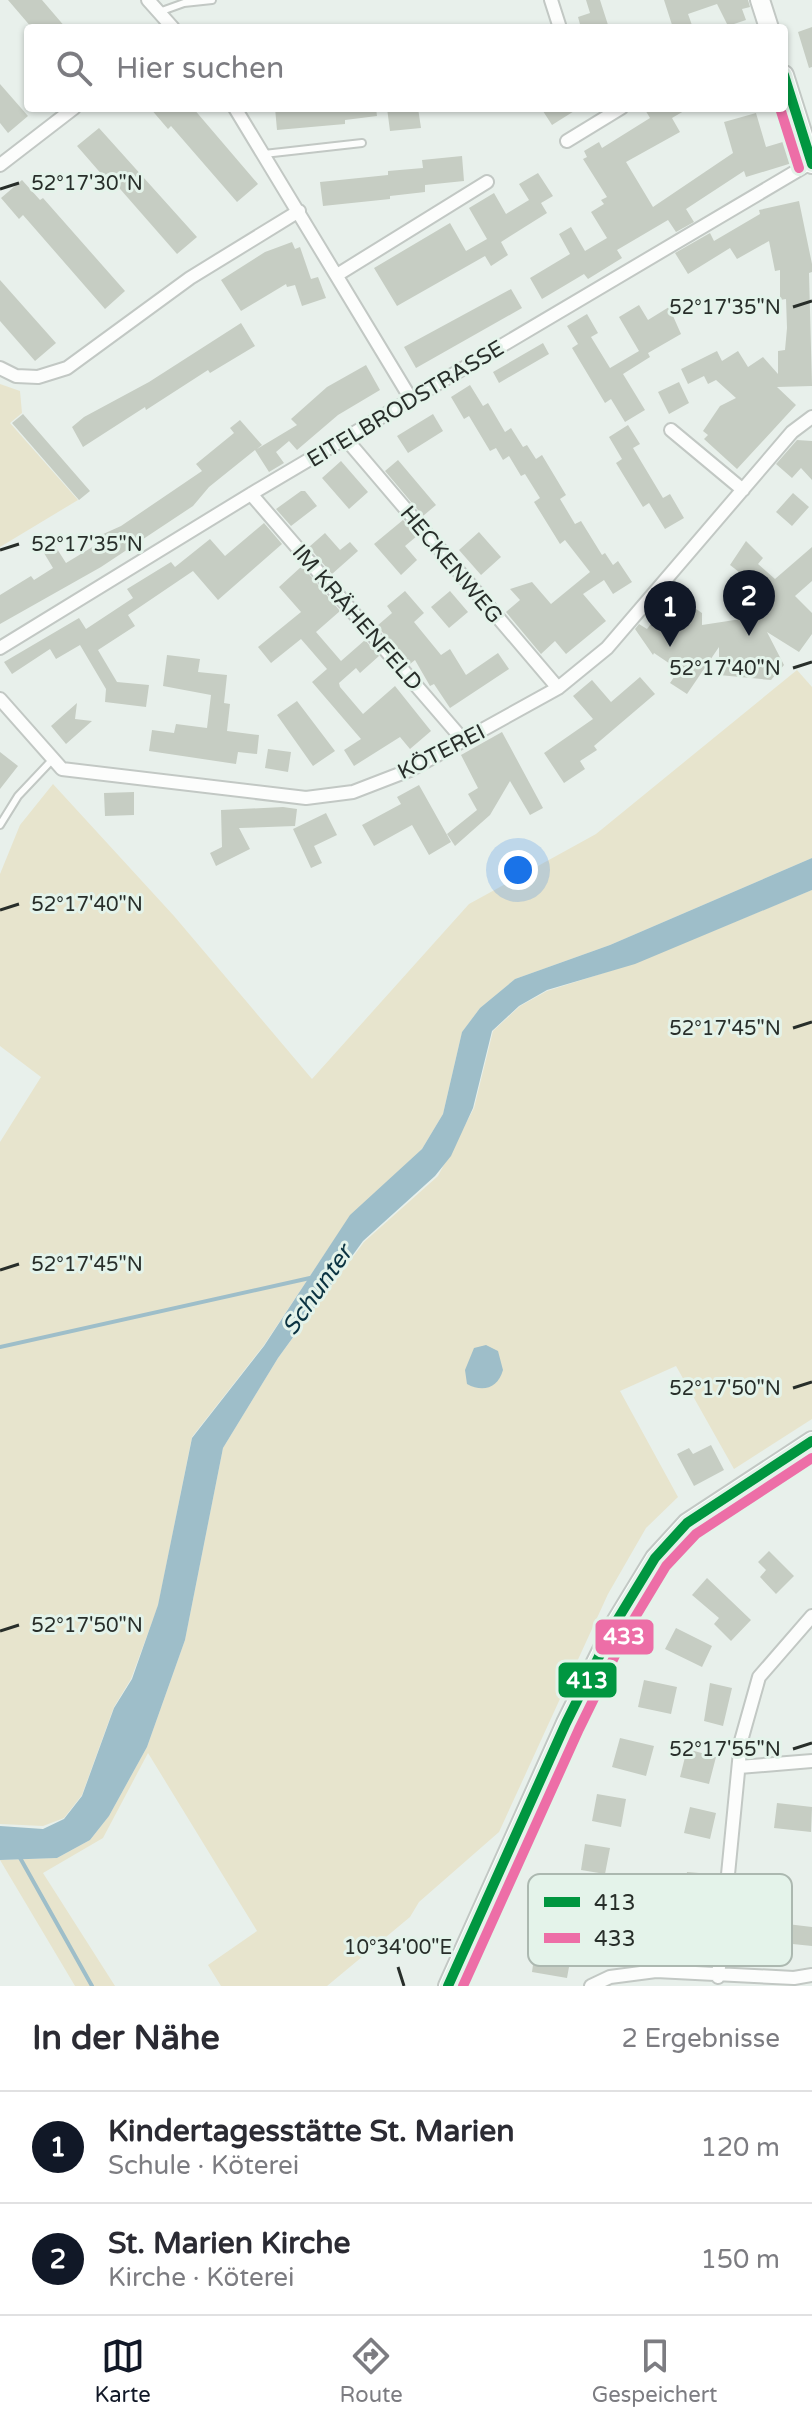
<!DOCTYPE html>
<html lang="de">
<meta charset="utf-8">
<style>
:root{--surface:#fff;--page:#f7f7f7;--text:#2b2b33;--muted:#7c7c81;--line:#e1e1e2;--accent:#111827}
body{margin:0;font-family:"Varela Round",sans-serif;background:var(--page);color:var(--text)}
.you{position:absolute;left:518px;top:870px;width:28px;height:28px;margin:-20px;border:6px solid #fff;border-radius:50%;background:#1a73e8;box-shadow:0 0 0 12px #1a73e833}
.badge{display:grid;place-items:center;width:52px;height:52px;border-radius:50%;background:var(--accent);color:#fff;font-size:26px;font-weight:700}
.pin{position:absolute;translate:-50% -66px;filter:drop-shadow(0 2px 4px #0008)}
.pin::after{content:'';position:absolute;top:42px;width:28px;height:24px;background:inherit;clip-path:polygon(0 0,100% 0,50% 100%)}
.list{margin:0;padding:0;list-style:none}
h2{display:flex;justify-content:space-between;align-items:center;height:104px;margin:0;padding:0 32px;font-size:34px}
h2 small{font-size:26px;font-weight:400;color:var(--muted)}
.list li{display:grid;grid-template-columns:52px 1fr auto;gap:24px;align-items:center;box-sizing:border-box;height:112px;padding:0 32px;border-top:2px solid var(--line)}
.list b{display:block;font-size:30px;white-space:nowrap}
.list p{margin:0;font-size:26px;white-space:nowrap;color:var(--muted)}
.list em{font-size:26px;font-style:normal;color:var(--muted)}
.icon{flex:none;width:44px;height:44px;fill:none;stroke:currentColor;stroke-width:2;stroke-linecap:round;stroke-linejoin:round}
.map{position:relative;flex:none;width:812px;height:1986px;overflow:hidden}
.search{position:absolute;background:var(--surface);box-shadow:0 2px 6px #0004;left:24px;right:24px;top:24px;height:88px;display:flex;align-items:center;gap:20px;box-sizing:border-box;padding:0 28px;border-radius:8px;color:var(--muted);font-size:30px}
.sheet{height:328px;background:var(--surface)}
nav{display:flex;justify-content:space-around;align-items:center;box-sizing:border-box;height:112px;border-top:2px solid var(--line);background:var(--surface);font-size:22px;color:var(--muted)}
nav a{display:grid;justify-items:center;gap:4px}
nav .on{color:var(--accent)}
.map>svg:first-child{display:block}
</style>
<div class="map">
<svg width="812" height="1986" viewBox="0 0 812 1986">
<rect width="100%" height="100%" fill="#e8f0eb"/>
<!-- green -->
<path fill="#e7e4cd" d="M 0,384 L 20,391 L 22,413 L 10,423 L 78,500 L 0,547 Z
M 797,670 L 812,687 L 812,858 L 610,945 L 515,979 L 480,1008 L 462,1032 L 443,1114 L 422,1149 L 350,1216 L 264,1345 L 192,1437 L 158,1606 L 131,1679 L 114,1707 L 82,1795 L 64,1818 L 43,1826 L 0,1824 L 0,1142 L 41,1077 L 0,1046 L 0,874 L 20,825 L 53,784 L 174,916 L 312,1079 L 469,904 L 596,834 Z
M 812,890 L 812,1419 L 734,1469 L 676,1366 L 620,1391 L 678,1497 L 646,1528 L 608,1594 L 499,1832 L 419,1902 L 410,1917 L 327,1986 L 221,1986 L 208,1965 L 257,1931 L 148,1753 L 103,1838 L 43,1873 L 115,1986 L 75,1986 L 0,1860 L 57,1858 L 90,1840 L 109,1816 L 147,1747 L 185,1640 L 223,1448 L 278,1358 L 364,1242 L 438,1176 L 474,1108 L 493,1031 L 520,1006 L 547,991 L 635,963 Z"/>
<!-- water -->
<path fill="#9ebec9" d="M 812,858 L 812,890 L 635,964 L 547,990 L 519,1006 L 492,1031 L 473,1108 L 451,1156 L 435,1176 L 363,1241 L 278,1358 L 223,1448 L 185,1640 L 147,1747 L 109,1816 L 90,1840 L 57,1858 L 0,1860 L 0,1826 L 43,1829 L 64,1819 L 82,1796 L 114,1708 L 132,1679 L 158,1605 L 192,1438 L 264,1346 L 350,1215 L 422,1149 L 443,1114 L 462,1032 L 480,1008 L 515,979 L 610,945 Z
M 486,1345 L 498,1351 L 503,1370 C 498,1388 483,1393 467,1384 L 465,1370 L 474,1348 Z"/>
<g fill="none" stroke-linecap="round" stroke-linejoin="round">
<!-- stream -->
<path stroke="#9ebec9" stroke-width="4" d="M 0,1347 L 310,1278
M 19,1856 L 92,1986"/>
</g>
<!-- building -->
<path fill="#c6cdc3" d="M 8,0 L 42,0 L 66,28 L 32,28 Z
M 586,0 L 600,0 L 609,28 L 581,28 L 578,17 L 590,13 Z
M 664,0 L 748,0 L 750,7 L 742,9 L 746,20 L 728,26 L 717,4 L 688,14 L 693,28 L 673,28 Z
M 812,27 L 812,67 L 809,68 L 798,32 Z
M 0,84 L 28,116 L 8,133 L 0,123 Z
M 150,108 L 193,108 L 258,184 L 237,202 L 171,126 L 168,129 Z
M 275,108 L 376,108 L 377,116 L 345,120 L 345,124 L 277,130 Z
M 387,108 L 418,108 L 421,128 L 390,131 Z
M 541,108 L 579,108 L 552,125 Z
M 644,108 L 689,108 L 672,118 L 680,132 L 626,162 L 653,207 L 733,153 L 724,122 L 756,113 L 766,147 L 786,141 L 792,163 L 746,177 L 744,171 L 686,209 L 694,222 L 676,232 L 668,220 L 617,250 L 622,258 L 588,279 L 584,274 L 542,299 L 530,278 L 570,254 L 559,234 L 571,227 L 585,251 L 607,238 L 591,212 L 604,204 L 601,200 L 607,197 L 583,159 L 587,157 L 584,151 L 599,142 L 602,148 L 650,118 Z
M 99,128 L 197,237 L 177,254 L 107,174 L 104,177 L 77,146 Z
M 462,156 L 464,181 L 425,185 L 425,192 L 390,196 L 390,199 L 323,206 L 320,182 L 388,175 L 388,171 L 423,168 L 422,160 Z
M 538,173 L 553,196 L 541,203 L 547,213 L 501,242 L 508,255 L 491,266 L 485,256 L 397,306 L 374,268 L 450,223 L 466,251 L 487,239 L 469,208 L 494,193 L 506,214 L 529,200 L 519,184 Z
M 22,180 L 40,200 L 43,198 L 125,291 L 105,309 L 23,215 L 19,219 L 1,198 Z
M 799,201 L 812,264 L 812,272 L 809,273 L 812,386 L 777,387 L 796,405 L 737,469 L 704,439 L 708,435 L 703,431 L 720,406 L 736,398 L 716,380 L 708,384 L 704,376 L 688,384 L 681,369 L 717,351 L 722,361 L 738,351 L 748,367 L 763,357 L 778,374 L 778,351 L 785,350 L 787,328 L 786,299 L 780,300 L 780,270 L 775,271 L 769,241 L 737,259 L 730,248 L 688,274 L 675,253 L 710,233 L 714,241 L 760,214 L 759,210 Z
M 292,242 L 295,249 L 300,247 L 311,279 L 318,277 L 326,298 L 302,306 L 295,285 L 287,287 L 286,284 L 241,311 L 221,280 L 265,252 Z
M 0,280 L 56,343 L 35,361 L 0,321 Z
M 511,289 L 522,308 L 416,368 L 404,347 Z
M 639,305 L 648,320 L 669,307 L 681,334 L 648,353 L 650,357 L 623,374 L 645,410 L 625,422 L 611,399 L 605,403 L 572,348 L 578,344 L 567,326 L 587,314 L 598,333 L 591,337 L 610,368 L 639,351 L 619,317 Z
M 241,323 L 255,346 L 210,373 L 208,370 L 146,410 L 145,407 L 83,447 L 72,427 L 84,417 L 149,382 Z
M 543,343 L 549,354 L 499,383 L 493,372 Z
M 366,365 L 380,390 L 338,415 L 297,450 L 289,441 L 276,452 L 284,463 L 269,472 L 255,450 L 209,487 L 193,506 L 101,567 L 0,624 L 0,595 L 31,576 L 34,580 L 53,568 L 41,548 L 52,541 L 66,563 L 104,540 L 101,535 L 121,526 L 202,471 L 196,464 L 234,433 L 230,428 L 240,420 L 262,445 L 257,449 L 297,425 L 291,419 L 327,387 Z
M 679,382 L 689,403 L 669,414 L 658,392 Z
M 470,385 L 483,406 L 488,403 L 505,432 L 511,428 L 523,447 L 527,445 L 536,459 L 542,455 L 566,495 L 560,499 L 575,524 L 581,521 L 602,555 L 605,553 L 613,565 L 618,561 L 632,582 L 613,594 L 604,580 L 583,594 L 606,621 L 566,654 L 555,641 L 541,654 L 506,612 L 520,600 L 510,589 L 532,582 L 551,604 L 590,572 L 565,540 L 560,544 L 534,502 L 540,498 L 525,474 L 521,476 L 509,456 L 503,460 L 496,448 L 490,451 L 469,416 L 464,419 L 451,397 Z
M 23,414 L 90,491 L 79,500 L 12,423 Z
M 433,414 L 443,431 L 408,453 L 397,436 Z
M 628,425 L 640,444 L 633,448 L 663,498 L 670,494 L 684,518 L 665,529 L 649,503 L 643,507 L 616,463 L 622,459 L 609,437 Z
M 797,440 L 812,441 L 812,480 L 801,468 L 792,478 L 776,464 Z
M 398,460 L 436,505 L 423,516 L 385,471 Z
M 341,461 L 368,492 L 349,509 L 322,478 Z
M 301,491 L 305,491 L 317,506 L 291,526 L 276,509 Z
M 793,493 L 809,507 L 792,526 L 776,512 Z
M 403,520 L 417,536 L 405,546 L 417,560 L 401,575 L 374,544 Z
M 264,523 L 282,544 L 218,600 L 193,571 L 128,615 L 135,626 L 98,650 L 117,682 L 149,685 L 146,707 L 105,702 L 106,689 L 80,645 L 56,659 L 50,649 L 12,674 L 4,662 L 79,618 L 86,629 L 133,598 L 127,589 L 171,562 L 175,567 L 210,539 L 225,556 Z
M 479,532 L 501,557 L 481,575 L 459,550 Z
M 325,533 L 340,550 L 350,542 L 358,551 L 332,574 L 309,547 Z
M 746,541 L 763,558 L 758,564 L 775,579 L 812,547 L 812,581 L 795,596 L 812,613 L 812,634 L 799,652 L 767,632 L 784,665 L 771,680 L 719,675 L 719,647 L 687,694 L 670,683 L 679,670 L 654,653 L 653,655 L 635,629 L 639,624 L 647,629 L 669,600 L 681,599 L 702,613 L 702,625 L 768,615 L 742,594 L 748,587 L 735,576 L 739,572 L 730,565 Z
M 302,566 L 340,611 L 316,632 L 341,661 L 365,640 L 379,656 L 360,673 L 356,668 L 339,683 L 340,687 L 363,714 L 395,686 L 431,731 L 410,749 L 400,737 L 354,766 L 344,750 L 361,739 L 312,682 L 327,669 L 301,639 L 271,663 L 258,647 L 301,612 L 279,587 Z
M 405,591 L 424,613 L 414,622 L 441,655 L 450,649 L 466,675 L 498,653 L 509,669 L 450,708 L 434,684 L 430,686 L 415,660 L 410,664 L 377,626 L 392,613 L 387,606 Z
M 450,591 L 468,612 L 449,628 L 431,607 Z
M 167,655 L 200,659 L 198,672 L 227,675 L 224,703 L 230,704 L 227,731 L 259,735 L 257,754 L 238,752 L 236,764 L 149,751 L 152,730 L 174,733 L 176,724 L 207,728 L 211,695 L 163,686 Z
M 640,677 L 655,694 L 594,746 L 597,750 L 580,761 L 585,769 L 564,783 L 544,753 L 593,719 L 573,696 L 592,680 L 611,702 Z
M 297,701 L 335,751 L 313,766 L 277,715 Z
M 77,703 L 75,719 L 92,721 L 66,744 L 51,726 Z
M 502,732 L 543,808 L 530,815 L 510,781 L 490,815 L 455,846 L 447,834 L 477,810 L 468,794 L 478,788 L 461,755 Z
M 268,749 L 291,752 L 288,772 L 265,768 Z
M 0,752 L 18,766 L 0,789 Z
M 419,785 L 451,842 L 429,855 L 412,825 L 374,846 L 362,825 L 401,804 L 397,797 Z
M 134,792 L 134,815 L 105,816 L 104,793 Z
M 283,807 L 297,809 L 295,826 L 239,828 L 250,849 L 216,866 L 210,853 L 222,847 L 221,810 Z
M 326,813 L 337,835 L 314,846 L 322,863 L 311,868 L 293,829 Z
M 711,1445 L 724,1470 L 694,1486 L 677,1454 L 689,1448 L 693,1454 Z
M 769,1551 L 794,1576 L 776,1594 L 760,1577 L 766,1570 L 758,1562 Z
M 707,1578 L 751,1620 L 731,1641 L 714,1624 L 719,1618 L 692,1595 Z
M 676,1628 L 712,1646 L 702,1667 L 665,1649 Z
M 644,1680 L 677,1687 L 671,1714 L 638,1707 Z
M 710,1683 L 732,1688 L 723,1726 L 704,1721 Z
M 620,1738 L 654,1746 L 646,1776 L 612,1767 Z
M 687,1749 L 716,1757 L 709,1784 L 680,1777 Z
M 597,1794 L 626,1799 L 621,1827 L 592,1821 Z
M 777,1803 L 812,1807 L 811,1832 L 774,1828 Z
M 690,1807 L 716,1813 L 710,1839 L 684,1833 Z
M 585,1844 L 610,1848 L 605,1874 L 581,1870 Z
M 687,1872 L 711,1874 L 708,1903 L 684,1901 Z
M 746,1919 L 812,1927 L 812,1946 L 783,1943 L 782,1948 L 743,1943 Z
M 535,1950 L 571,1956 L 567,1978 L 532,1972 Z"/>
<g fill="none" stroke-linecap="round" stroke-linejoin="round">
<!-- lane casing -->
<g stroke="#c2c8c4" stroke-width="10">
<path id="lane" d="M 159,12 L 184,3 L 212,0
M 264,154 L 362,143
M 0,825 L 18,796 L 52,760"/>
</g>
<!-- street casing -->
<g stroke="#c2c8c4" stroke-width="16">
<path id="street" d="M 148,0 L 173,28
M 551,0 L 560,28
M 235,108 L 411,399
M 567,141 L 621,108
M 0,165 L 74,108
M 337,275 L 487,182
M 0,368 L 16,376 L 38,377 L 67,368 L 190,278 L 299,211
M 671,430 L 743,490
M 346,439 L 558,688
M 251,494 L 464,741
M 0,648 L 251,494 L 812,162
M 0,699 L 62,769 L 306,798 L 353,792 L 410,770 L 558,688 L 607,648 L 792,432 L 812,417
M 739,1767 L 812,1761
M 718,1977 L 741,1741 L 759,1677 L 812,1616
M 591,1986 L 610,1977 L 656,1971 L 794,1978 L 812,1975"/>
</g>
<!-- secondary casing -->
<g stroke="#c2c8c4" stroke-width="22">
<path id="secondary" d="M 760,0 L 769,28
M 784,75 L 812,164
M 448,1986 L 566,1723 L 616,1622 L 655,1558 L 687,1523 L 812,1441"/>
</g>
<!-- lane -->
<use href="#lane" stroke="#fcfdfc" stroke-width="6"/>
<!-- street -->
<use href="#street" stroke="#fcfdfc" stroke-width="12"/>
<!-- secondary -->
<use href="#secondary" stroke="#fcfdfc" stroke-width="18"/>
<!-- bus-1 casing -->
<g stroke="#e4f3ea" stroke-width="16">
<path id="bus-1" d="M 784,75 L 812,164
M 448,1986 L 566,1723 L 616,1622 L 655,1558 L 687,1523 L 812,1441"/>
</g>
<!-- bus-2 casing -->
<g stroke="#e4f3ea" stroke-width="16">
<path id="bus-2" d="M 780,108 L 799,168
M 463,1986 L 579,1729 L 628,1629 L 666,1566 L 696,1534 L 812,1458"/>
</g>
<!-- bus-1 -->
<use href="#bus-1" stroke="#009640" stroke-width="10"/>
<!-- bus-2 -->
<use href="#bus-2" stroke="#ed6ea7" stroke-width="10"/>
</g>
<!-- ticks -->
<path fill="none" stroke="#282e2a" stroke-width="3" d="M 0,189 L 19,183M 793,307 L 812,301M 0,550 L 19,544M 793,668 L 812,662M 0,910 L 19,904M 793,1028 L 812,1022M 0,1270 L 19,1264M 793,1388 L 812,1382M 0,1631 L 19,1625M 793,1749 L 812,1743M 398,1967 L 404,1986"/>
<g text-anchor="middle" stroke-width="6" stroke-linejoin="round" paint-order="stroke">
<!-- street labels -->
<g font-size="22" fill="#282e2a" stroke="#e4f3ea">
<text transform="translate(405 403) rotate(-31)" y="8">EITELBRODSTRASSE</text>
<text transform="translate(452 564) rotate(50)" y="8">HECKENWEG</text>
<text transform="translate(358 617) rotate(49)" y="8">IM KRÄHENFELD</text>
<text transform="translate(441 751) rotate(-27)" y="8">KÖTEREI</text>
</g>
<!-- water labels -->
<g font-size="24" font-style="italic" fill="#0b3341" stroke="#e4f3ea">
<text transform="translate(317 1290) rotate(-55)" y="8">Schunter</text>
</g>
</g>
<!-- legend -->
<rect x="528" y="1874" width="264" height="92" rx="12" fill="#e4f3ea" stroke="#acb8b0" stroke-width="2"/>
<rect x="544" y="1897" width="36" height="10" fill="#009640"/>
<rect x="544" y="1933" width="36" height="10" fill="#ed6ea7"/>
<g font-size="22" fill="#282e2a">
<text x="594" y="1910">413</text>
<text x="594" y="1946">433</text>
</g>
<g font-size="20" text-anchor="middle" fill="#282e2a" stroke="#e4f3ea" stroke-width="6" stroke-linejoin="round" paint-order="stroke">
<text x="87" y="190">52°17'30"N</text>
<text x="725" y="314">52°17'35"N</text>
<text x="87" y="551">52°17'35"N</text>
<text x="725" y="675">52°17'40"N</text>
<text x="87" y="911">52°17'40"N</text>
<text x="725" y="1035">52°17'45"N</text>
<text x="87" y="1271">52°17'45"N</text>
<text x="725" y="1395">52°17'50"N</text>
<text x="87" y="1632">52°17'50"N</text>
<text x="725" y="1756">52°17'55"N</text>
<text x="398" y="1954">10°34'00"E</text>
</g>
<g stroke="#e4f3ea" stroke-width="3">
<rect x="594" y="1618" width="61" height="38" rx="8" fill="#ed6ea7"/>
<rect x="557" y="1661" width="61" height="38" rx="8" fill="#009640"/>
</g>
<g font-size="22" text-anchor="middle" font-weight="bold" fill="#fff">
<text x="624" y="1644">433</text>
<text x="587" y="1688">413</text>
</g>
</svg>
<div class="you"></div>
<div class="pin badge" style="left:670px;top:647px">1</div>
<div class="pin badge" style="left:749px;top:636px">2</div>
<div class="search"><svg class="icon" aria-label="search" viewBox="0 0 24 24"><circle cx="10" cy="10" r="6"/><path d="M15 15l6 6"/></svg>Hier suchen</div>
</div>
<section class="sheet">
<h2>In der Nähe<small>2 Ergebnisse</small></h2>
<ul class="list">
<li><span class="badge">1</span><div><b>Kindertagesstätte St. Marien</b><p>Schule · Köterei</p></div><em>120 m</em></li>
<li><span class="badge">2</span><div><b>St. Marien Kirche</b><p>Kirche · Köterei</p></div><em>150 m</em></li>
</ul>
</section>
<nav>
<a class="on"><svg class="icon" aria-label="map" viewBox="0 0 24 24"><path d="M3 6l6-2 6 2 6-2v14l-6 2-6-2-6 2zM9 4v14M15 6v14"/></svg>Karte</a>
<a><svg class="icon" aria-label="directions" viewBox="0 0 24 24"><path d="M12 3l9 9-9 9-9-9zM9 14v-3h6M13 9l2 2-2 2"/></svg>Route</a>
<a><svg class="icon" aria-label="saved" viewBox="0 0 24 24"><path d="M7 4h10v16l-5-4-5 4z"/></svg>Gespeichert</a>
</nav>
